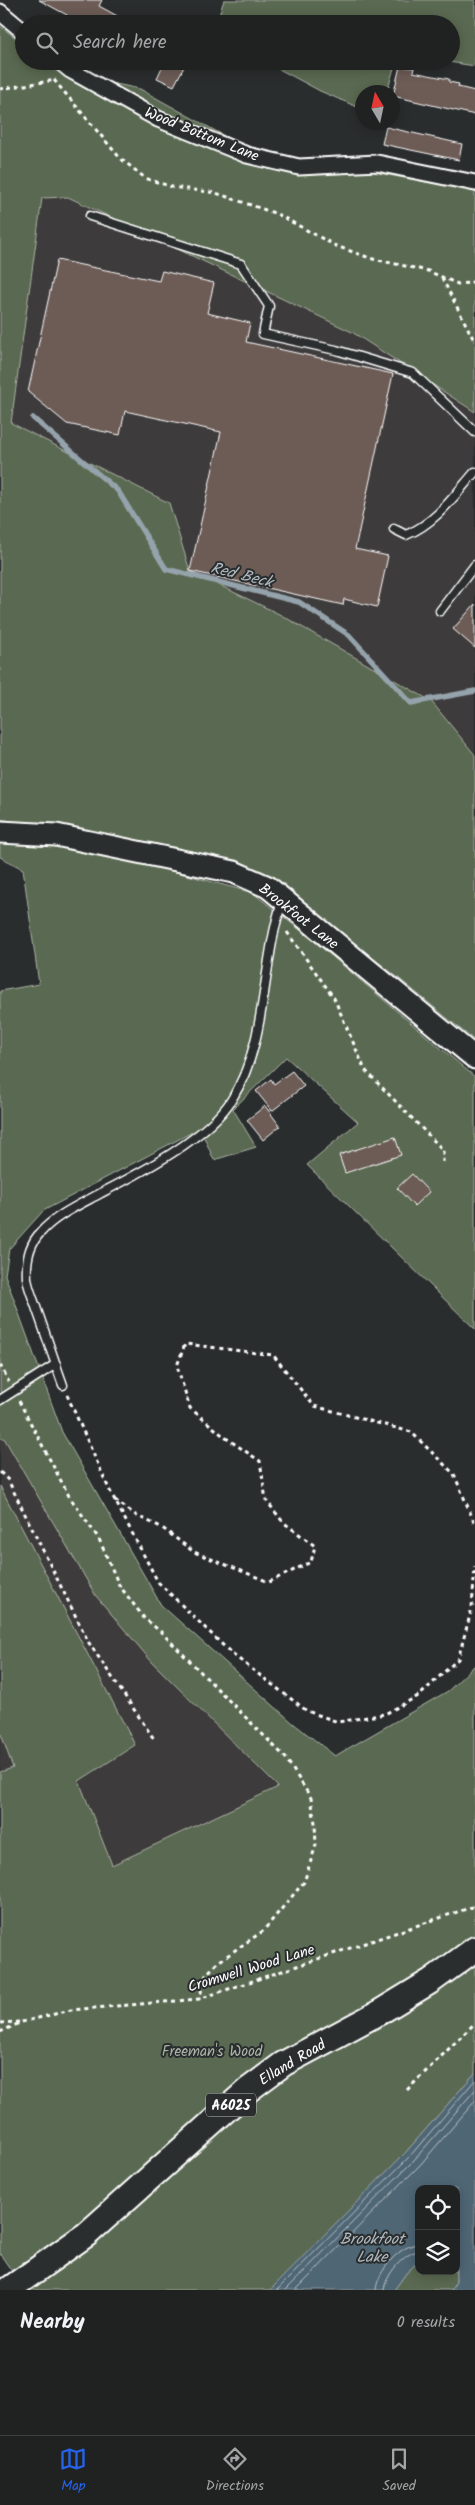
<!DOCTYPE html>
<style>
:root{--surface:#202222;--page:#282a2a;--text:#f1f3f6;--muted:#a2a4a5;--line:#3d3f40;--accent:#2563eb}
body{margin:0;font-family:Kalam,sans-serif;background:var(--page);color:var(--text)}
.controls{position:absolute;right:15px;bottom:15px;display:grid;overflow:hidden;border-radius:10px;box-shadow:0 2px 12px #0003}
.controls button{width:45px;height:45px;display:grid;place-items:center;padding:0;border:0;border-bottom:1px solid var(--line);background:var(--surface);color:var(--text);font:25px sans-serif}
.compass{position:absolute;left:355px;top:85px;width:45px;height:45px;border-radius:50%;background:var(--surface);box-shadow:0 2px 12px #0003;rotate:351deg}
.list{margin:0;padding:0;list-style:none}
h2{display:flex;justify-content:space-between;align-items:center;height:65px;margin:0;padding:0 20px;font-size:21px}
h2 small{font-size:16px;font-weight:400;color:var(--muted)}
.icon{flex:none;width:28px;height:28px;fill:none;stroke:currentColor;stroke-width:2;stroke-linecap:round;stroke-linejoin:round}
.map{position:relative;flex:none;width:475px;height:2290px;overflow:hidden}
.search{position:absolute;background:var(--surface);box-shadow:0 2px 12px #0003;left:15px;right:15px;top:15px;height:55px;display:flex;align-items:center;gap:12px;box-sizing:border-box;padding:0 18px;border-radius:28px;color:var(--muted);font-size:19px}
.sheet{height:145px;background:var(--surface)}
nav{display:flex;justify-content:space-around;align-items:center;box-sizing:border-box;height:70px;border-top:1px solid var(--line);background:var(--surface);font-size:14px;color:var(--muted)}
nav a{display:grid;justify-items:center;gap:2px}
nav .on{color:var(--accent)}
.map>svg:first-child{display:block}
</style>
<div class="map">
<svg width="475" height="2290" viewBox="0 0 475 2290">
<rect width="100%" height="100%" fill="#2a2d2e"/>
<filter id="ink" filterUnits="userSpaceOnUse"><feTurbulence type="fractalNoise" baseFrequency=".02" numOctaves="2"/><feDisplacementMap in="SourceGraphic" scale="10" xChannelSelector="R" yChannelSelector="G"/><feConvolveMatrix kernelMatrix="1 2 1 2 8 2 1 2 1" color-interpolation-filters="sRGB"/></filter>
<g filter="url(#ink)">
<!-- built -->
<path fill="#3e3b3a" d="M 42,197 L 68,197 L 352,332 L 475,412 L 475,755 L 431,701 L 281,615 L 190,571 L 169,503 L 11,423 Z
M 0,1438 L 4,1438 L 96,1596 L 152,1662 L 278,1788 L 112,1865 L 79,1780 L 134,1745 L 0,1486 Z
M 0,1731 L 13,1768 L 0,1772 Z"/>
<!-- green -->
<path fill="#5a6951" stroke="#acb4a8" d="M 224,0 L 475,0 L 475,66 L 442,61 L 451,61 L 451,24 L 216,24 Z
M 0,26 L 24,44 L 24,61 L 47,61 L 63,73 L 140,89 L 248,149 L 475,191 L 475,412 L 352,332 L 68,197 L 42,198 L 11,423 L 169,503 L 190,571 L 281,615 L 431,701 L 475,755 L 475,1041 L 396,976 L 294,897 L 245,864 L 178,848 L 0,819 Z
M 264,61 L 396,61 L 387,92 L 362,92 L 362,109 L 320,91 Z
M 0,839 L 81,846 L 253,893 L 315,942 L 475,1077 L 475,1329 L 307,1165 L 358,1122 L 286,1057 L 233,1109 L 256,1147 L 214,1160 L 200,1128 L 43,1211 L 9,1249 L 5,1275 L 62,1432 L 161,1605 L 293,1723 L 335,1756 L 448,1691 L 475,1665 L 475,2073 L 406,2152 L 271,2290 L 25,2290 L 0,2254 L 0,1772 L 13,1768 L 0,1731 L 0,1486 L 135,1745 L 79,1781 L 112,1865 L 278,1787 L 152,1662 L 96,1596 L 4,1438 L 0,1438 L 0,991 L 39,984 L 23,869 L 0,857 Z
M 419,2261 L 419,2271 L 456,2271 L 456,2282 L 451,2290 L 394,2290 L 407,2272 Z"/>
<!-- water -->
<path fill="#4f6674" stroke="#95a3ac" d="M 475,2073 L 475,2290 L 451,2290 L 456,2282 L 456,2189 L 419,2189 L 419,2261 L 407,2272 L 394,2290 L 270,2290 L 406,2152 Z"/>
<g fill="none" stroke-linecap="round" stroke-linejoin="round">
<!-- shore -->
<path stroke="#b9c2c7" stroke-width="1" d="M 277,2290 L 410,2156 L 475,2080
M 286,2290 L 414,2160 L 475,2090
M 296,2290 L 420,2165 L 475,2101
M 376,2290 C 377,2272 400,2244 419,2244
M 384,2290 C 385,2276 404,2252 419,2251"/>
<!-- stream -->
<path stroke="#95a3ac" stroke-width="5.5" d="M 33,418 L 118,491 L 166,569 L 299,602 L 349,635 L 411,703 L 475,691"/>
</g>
<!-- building -->
<path fill="#6d5b57" stroke="#fff" d="M 39,0 L 102,0 L 99,6 L 132,24 L 63,24 L 67,15 Z
M 165,61 L 187,61 L 174,86 L 157,78 Z
M 400,66 L 414,68 L 413,72 L 449,79 L 449,82 L 459,84 L 458,87 L 475,91 L 475,115 L 393,96 Z
M 386,127 L 462,144 L 459,160 L 382,144 Z
M 57,260 L 159,281 L 162,271 L 214,283 L 207,313 L 250,323 L 246,342 L 393,374 L 355,549 L 388,556 L 377,607 L 344,599 L 343,605 L 190,571 L 221,432 L 125,411 L 120,435 L 67,424 L 28,392 Z
M 475,604 L 475,648 L 453,629 Z
M 292,1071 L 304,1086 L 272,1111 L 256,1091 L 271,1079 L 274,1084 Z
M 265,1106 L 280,1126 L 263,1140 L 247,1120 Z
M 395,1137 L 401,1155 L 345,1173 L 339,1155 Z
M 412,1174 L 429,1192 L 414,1206 L 397,1188 Z"/>
<g fill="none" stroke-linecap="round" stroke-linejoin="round">
<!-- lane casing -->
<g stroke="#fff" stroke-width="11">
<path id="lane" d="M 90,216 L 241,264 L 269,306 L 263,334 L 336,350 L 413,373 L 475,432
M 394,529 L 406,535 C 436,523 454,496 475,472
M 440,611 L 475,565
M 63,1385 C 54,1360 46,1335 37,1310 C 34,1300 28,1288 27,1278 C 26,1262 29,1244 41,1232 C 56,1215 81,1204 101,1193 C 140,1173 209,1137 232,1099 C 268,1041 261,965 282,902
M 0,1400 L 56,1364"/>
</g>
<!-- street casing -->
<g stroke="#fff" stroke-width="19">
<path id="street" d="M 0,12 L 24,32
M 59,61 L 70,70 L 158,119 L 247,155 L 299,167 L 377,163 L 475,183"/>
</g>
<!-- secondary casing -->
<g stroke="#fff" stroke-width="25">
<path id="secondary" d="M 0,832 L 56,835 L 234,872 L 268,887 L 475,1058"/>
</g>
<!-- primary casing -->
<g stroke="#fff" stroke-width="28">
<path id="primary" d="M 8,2290 L 87,2234 L 248,2090 L 283,2064 L 380,2012 L 431,1981 L 475,1949"/>
</g>
<!-- path -->
<path stroke="#fff" stroke-width="3" stroke-dasharray="4 4" stroke-linecap="butt" d="M 54,80 L 120,158 L 145,178 L 172,187 L 216,193 L 277,214 L 336,246 L 373,259 L 428,271 L 458,284 L 471,283 L 475,280
M 0,89 L 56,80
M 442,278 L 475,342
M 287,932 L 334,998 L 365,1070 L 443,1150 L 443,1162
M 0,1365 L 9,1382
M 67,1395 L 109,1489 L 158,1582 L 232,1654 L 307,1711 L 338,1722 L 385,1714 L 420,1695 L 458,1659 L 472,1608 L 475,1566
M 19,1401 L 69,1496 L 99,1539 L 119,1585 L 144,1618 L 161,1632 L 285,1757 L 311,1798 L 315,1823 L 316,1845 L 304,1882 L 263,1931 L 218,1962 L 206,1975 L 199,1999
M 0,1472 L 8,1480 L 89,1643 L 154,1739
M 115,1500 L 137,1516 L 161,1527 L 194,1552 L 269,1582 L 311,1562 L 315,1546 L 283,1522 L 266,1500 L 260,1461 L 226,1438 L 190,1408 L 177,1366 L 185,1344 L 273,1355 L 314,1406 L 411,1432 L 454,1474 L 475,1524
M 0,2023 L 19,2022
M 0,2032 L 22,2022 L 71,2010 L 199,1999 L 475,1906
M 407,2090 L 475,2023"/>
<!-- lane -->
<use href="#lane" stroke="#2a2d2e" stroke-width="8"/>
<!-- street -->
<use href="#street" stroke="#2a2d2e" stroke-width="15"/>
<!-- secondary -->
<use href="#secondary" stroke="#2a2d2e" stroke-width="21"/>
<!-- primary -->
<use href="#primary" stroke="#2a2d2e" stroke-width="24"/>
</g>
</g>
<g text-anchor="middle" stroke-width="4" stroke-linejoin="round" paint-order="stroke">
<!-- shield labels -->
<rect fill="#2a2d2e" stroke="#bfc0c0" stroke-width="1" x="206" y="2093.5" width="50" height="23" rx="4"/>
<g font-size="14" font-weight="bold" fill="#fff">
<text x="231" y="2110">A6025</text>
</g>
<!-- street labels -->
<g font-size="15" fill="#fff" stroke="#2a2d2e">
<text transform="translate(202 134) rotate(22)" y="5">Wood Bottom Lane</text>
<text transform="translate(299 916) rotate(38)" y="5">Brookfoot Lane</text>
<text transform="translate(251 1968) rotate(-17)" y="5">Cromwell Wood Lane</text>
<text transform="translate(292 2062) rotate(-31)" y="5">Elland Road</text>
</g>
<!-- park labels -->
<g font-size="15" fill="#acb4a8" stroke="#2a2d2e">
<text x="212" y="2056">Freeman's Wood</text>
</g>
<!-- water labels -->
<g font-size="16" font-style="italic" fill="#b0bac0" stroke="#2a2d2e">
<text transform="translate(242 574) rotate(14)" y="6">Red Beck</text>
<text x="372" y="2244">Brookfoot<tspan x="372" dy="18">Lake</tspan></text>
</g>
</g>
</svg>
<div class="controls">
<button><svg class="icon" aria-label="locate" viewBox="0 0 24 24"><circle cx="12" cy="12" r="6"/><path d="M12 2v4M12 18v4M2 12h4M18 12h4"/></svg></button>
<button><svg class="icon" aria-label="layers" viewBox="0 0 24 24"><path d="M12 4l9 5-9 5-9-5zM3 14l9 5 9-5"/></svg></button>
</div>
<svg class="compass" viewBox="-18 -18 36 36"><path d="M0-13l5 13h-10z" fill="#e53935"/><path d="M0 13l5-13h-10z" fill="#a2a4a5"/></svg>
<div class="search"><svg class="icon" aria-label="search" viewBox="0 0 24 24"><circle cx="10" cy="10" r="6"/><path d="M15 15l6 6"/></svg>Search here</div>
</div>
<section class="sheet">
<h2>Nearby<small>0 results</small></h2>
<ul class="list">
</ul>
</section>
<nav>
<a class="on"><svg class="icon" aria-label="map" viewBox="0 0 24 24"><path d="M3 6l6-2 6 2 6-2v14l-6 2-6-2-6 2zM9 4v14M15 6v14"/></svg>Map</a>
<a><svg class="icon" aria-label="directions" viewBox="0 0 24 24"><path d="M12 3l9 9-9 9-9-9zM9 14v-3h6M13 9l2 2-2 2"/></svg>Directions</a>
<a><svg class="icon" aria-label="saved" viewBox="0 0 24 24"><path d="M7 4h10v16l-5-4-5 4z"/></svg>Saved</a>
</nav>
